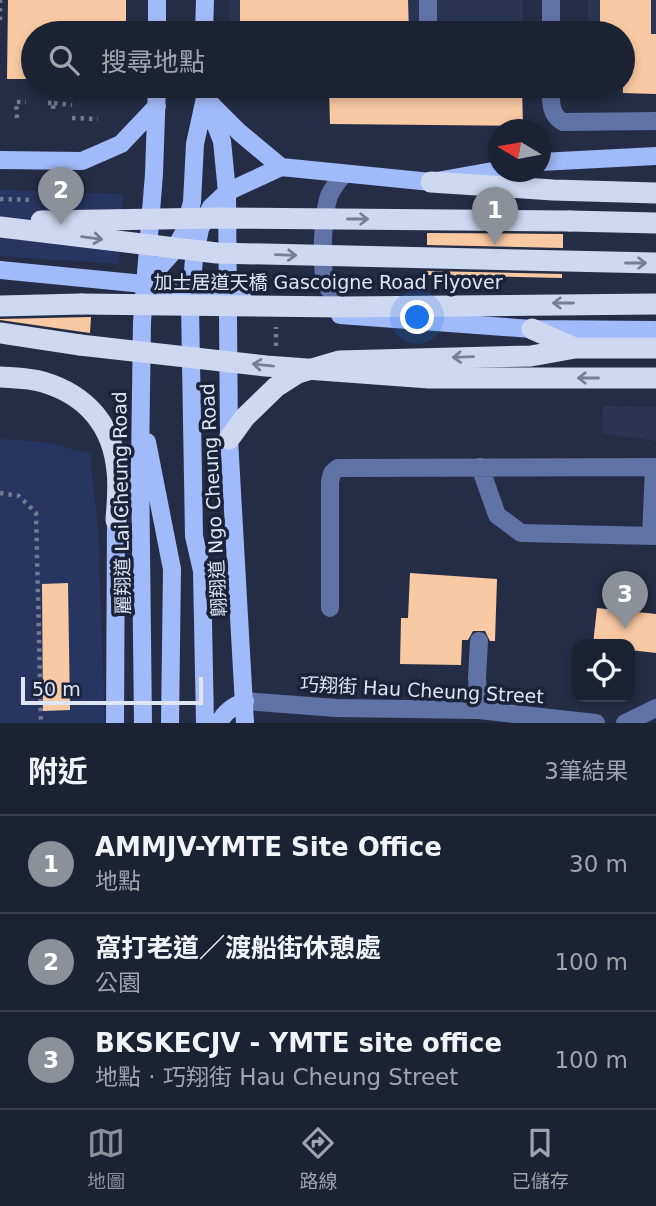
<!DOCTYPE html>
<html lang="zh-TW">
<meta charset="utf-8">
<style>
:root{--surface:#1b2234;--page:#282f40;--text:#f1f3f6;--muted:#a0a4ac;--line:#393f4f;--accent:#8c9099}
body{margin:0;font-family:"DejaVu Sans","Noto Sans TC",sans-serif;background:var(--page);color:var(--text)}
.controls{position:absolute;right:21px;bottom:21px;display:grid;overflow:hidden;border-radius:14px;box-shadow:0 4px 10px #0003}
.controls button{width:63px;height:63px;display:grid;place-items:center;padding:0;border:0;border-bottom:2px solid var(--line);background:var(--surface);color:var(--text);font:35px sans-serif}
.compass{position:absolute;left:488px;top:119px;width:63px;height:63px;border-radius:50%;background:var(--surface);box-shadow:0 4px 10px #0003;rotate:280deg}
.scale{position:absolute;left:21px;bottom:18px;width:182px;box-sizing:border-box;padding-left:7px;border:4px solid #dee5f5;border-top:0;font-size:19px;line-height:24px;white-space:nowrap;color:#dee5f5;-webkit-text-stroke:5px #1a233a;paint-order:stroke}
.you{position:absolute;left:418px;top:318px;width:24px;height:24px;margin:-18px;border:5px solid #fff;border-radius:50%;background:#1a73e8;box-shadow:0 0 0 10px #1a73e833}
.badge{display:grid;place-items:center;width:46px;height:46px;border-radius:50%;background:var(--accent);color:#fff;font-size:23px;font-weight:700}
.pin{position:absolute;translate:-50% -58px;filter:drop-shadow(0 2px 4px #0008)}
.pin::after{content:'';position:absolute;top:37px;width:24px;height:21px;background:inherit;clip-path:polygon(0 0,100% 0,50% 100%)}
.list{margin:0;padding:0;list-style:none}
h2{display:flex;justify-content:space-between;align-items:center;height:91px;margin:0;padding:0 28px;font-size:30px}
h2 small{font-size:23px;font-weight:400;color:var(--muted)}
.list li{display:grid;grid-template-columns:46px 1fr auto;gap:21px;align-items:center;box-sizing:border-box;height:98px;padding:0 28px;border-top:2px solid var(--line)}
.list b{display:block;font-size:26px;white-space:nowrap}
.list p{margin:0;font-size:23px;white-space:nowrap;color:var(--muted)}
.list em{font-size:23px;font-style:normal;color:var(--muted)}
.icon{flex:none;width:38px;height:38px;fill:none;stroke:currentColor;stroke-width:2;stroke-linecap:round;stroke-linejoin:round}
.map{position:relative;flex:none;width:656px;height:723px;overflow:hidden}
.search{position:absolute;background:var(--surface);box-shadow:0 4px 10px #0003;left:21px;right:21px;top:21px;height:77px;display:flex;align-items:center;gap:18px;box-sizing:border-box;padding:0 24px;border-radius:38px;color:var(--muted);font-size:26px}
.sheet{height:385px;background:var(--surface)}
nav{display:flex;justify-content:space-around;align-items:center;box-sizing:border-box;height:98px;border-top:2px solid var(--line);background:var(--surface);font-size:19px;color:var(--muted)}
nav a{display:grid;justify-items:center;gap:4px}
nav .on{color:var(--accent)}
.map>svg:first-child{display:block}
</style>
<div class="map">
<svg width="656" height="723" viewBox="0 0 656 723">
<rect width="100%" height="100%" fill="#242d45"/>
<!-- built -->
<path fill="#2a3553" d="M 229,0 L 523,0 L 523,33 L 230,33 Z
M 588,0 L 656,0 L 656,94 L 587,92 L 587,86 L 623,86 L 623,33 L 588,33 Z
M 603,406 L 656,407 L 656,441 L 602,433 Z"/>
<!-- green -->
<path fill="#273660" d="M 0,190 L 123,194 L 119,264 L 0,256 Z
M 0,439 L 46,442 L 90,454 L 98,529 L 105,723 L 0,723 Z"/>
<!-- building -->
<path fill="#f9c9a3" d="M 8,0 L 126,0 L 126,33 L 33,33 L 33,79 L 7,79 Z
M 240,0 L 408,0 L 409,33 L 240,33 Z
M 600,0 L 651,0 L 651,34 L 656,34 L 656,94 L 623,93 L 623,33 L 600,33 Z
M 329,86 L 522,86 L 523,126 L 330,124 Z
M 427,233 L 563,234 L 563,248 L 427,245 Z
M 426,271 L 562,274 L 562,278 L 426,275 Z
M 91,317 L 90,333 L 0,320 L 0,319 Z
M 410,573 L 497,579 L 495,641 L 490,641 L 485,631 L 473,631 L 468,640 L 462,640 L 461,665 L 400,664 L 401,618 L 408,618 Z
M 68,583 L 70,710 L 43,711 L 42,584 Z
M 597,608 L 656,614 L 656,653 L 630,650 L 630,644 L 593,644 Z"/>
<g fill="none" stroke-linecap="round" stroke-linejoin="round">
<!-- path -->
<path stroke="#727b8f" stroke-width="4.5" stroke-dasharray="3.5 5" stroke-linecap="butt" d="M 0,20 L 0,0
M 48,103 L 54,103 L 53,109
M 54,103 L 72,105
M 17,118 L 16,102 L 26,102
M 72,118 L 98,119
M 0,199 L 33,200
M 276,346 L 276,327
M 0,493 L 19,496 L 36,513 L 41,723"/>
<!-- minor -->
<path stroke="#6073a6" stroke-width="18" d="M 428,0 L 428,26
M 551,0 L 551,33
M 551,86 C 551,100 549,114 563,122 L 656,121
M 344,174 C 338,181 333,187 329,196 C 323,214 320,266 326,283 C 331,295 340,304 348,314
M 480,467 L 497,515 L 521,533 L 656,536
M 651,536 L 654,467
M 330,608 L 330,482 L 332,473 L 338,468 L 656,467
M 245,701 L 336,708 L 479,710 L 596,723
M 479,710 L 477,678 L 479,641
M 625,723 L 656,708"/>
<!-- major -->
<path stroke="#a1baf9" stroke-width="18" d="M 157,33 L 157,0
M 204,33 L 205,0
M 204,86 L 205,98 L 222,141 L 227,192 L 229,439 L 245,723
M 211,104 L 239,132 L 281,167
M 0,160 L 82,161 L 121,144 L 157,106
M 540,162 L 656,156
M 0,270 L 144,284 L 191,289 L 243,299
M 144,284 L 173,252 L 184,232 L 192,202 L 195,144 L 205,98
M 340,315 L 532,329 L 656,330
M 147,442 L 172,569 L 170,723
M 115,723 L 116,520 L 138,468
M 143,723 L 140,463 L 142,322 L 154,174 L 157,86
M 205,723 L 202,571 L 194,536 L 190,305 L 194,259 L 200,229 L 211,207 L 227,192 L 281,167 L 431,182 L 498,170
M 219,723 C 225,711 234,706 245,701"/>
<!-- highway -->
<path stroke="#cdd8f1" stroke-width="21" d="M 431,182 L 553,190 L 656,193
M 570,221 L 656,223
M 0,306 L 81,304
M 532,329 L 575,348
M 0,333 L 80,345
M 0,377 C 14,378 30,378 43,382 C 87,395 113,426 117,471 C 119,487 117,504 116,520
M 229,439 L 245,417 L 276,387 L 298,373 L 339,361 L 531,356 L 575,348 L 656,348"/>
<!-- highway-bridge -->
<path stroke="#cdd8f1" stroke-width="21" d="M 41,221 L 217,218 L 570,221
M 0,227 L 217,253 L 656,263
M 81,304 L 343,307 L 656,304
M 80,345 L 266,366 L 429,378 L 656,378"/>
</g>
<!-- one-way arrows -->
<defs><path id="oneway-shaft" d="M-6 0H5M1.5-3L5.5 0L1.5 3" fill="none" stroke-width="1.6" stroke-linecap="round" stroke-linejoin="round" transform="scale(1.75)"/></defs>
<g stroke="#747e96">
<use href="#oneway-shaft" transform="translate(358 219)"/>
<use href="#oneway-shaft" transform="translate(92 238) rotate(7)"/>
<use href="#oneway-shaft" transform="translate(286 255) rotate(2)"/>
<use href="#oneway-shaft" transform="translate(636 263)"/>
<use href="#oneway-shaft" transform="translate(563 303) rotate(-180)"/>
<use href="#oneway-shaft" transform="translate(463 357) rotate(178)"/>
<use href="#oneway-shaft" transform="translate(263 365) rotate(-174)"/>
<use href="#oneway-shaft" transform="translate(588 378) rotate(-180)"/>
</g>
<g text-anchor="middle" stroke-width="7" stroke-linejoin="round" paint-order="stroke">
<!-- street labels -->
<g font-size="19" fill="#dee5f5" stroke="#1a233a">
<text x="328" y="289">加士居道天橋 Gascoigne Road Flyover</text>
<text transform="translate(213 500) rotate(-93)" y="7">翺翔道 Ngo Cheung Road</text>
<text transform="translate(121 503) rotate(-91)" y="7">麗翔道 Lai Cheung Road</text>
<text transform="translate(422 690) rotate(3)" y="7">巧翔街 Hau Cheung Street</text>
</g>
</g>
</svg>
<div class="controls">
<button><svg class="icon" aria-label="locate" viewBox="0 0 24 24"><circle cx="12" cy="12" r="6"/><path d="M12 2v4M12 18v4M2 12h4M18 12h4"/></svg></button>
</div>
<svg class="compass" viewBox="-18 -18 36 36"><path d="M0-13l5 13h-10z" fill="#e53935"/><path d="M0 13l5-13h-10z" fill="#a0a4ac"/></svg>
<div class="scale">50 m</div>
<div class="you"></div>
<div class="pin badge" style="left:495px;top:245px">1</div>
<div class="pin badge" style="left:61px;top:225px">2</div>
<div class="pin badge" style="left:625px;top:629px">3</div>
<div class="search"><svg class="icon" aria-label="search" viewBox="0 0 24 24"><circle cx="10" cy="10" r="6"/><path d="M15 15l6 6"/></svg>搜尋地點</div>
</div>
<section class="sheet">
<h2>附近<small>3筆結果</small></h2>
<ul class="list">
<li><span class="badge">1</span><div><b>AMMJV-YMTE Site Office</b><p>地點</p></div><em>30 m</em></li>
<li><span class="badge">2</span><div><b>窩打老道／渡船街休憩處</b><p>公園</p></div><em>100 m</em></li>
<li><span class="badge">3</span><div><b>BKSKECJV - YMTE site office</b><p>地點 · 巧翔街 Hau Cheung Street</p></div><em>100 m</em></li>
</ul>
</section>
<nav>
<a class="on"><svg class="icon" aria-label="map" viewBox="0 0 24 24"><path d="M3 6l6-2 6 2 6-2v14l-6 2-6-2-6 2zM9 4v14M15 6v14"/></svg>地圖</a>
<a><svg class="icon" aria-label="directions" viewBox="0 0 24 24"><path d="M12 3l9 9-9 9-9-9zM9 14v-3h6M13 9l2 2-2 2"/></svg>路線</a>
<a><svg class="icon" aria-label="saved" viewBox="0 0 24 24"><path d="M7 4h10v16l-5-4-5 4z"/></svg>已儲存</a>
</nav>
